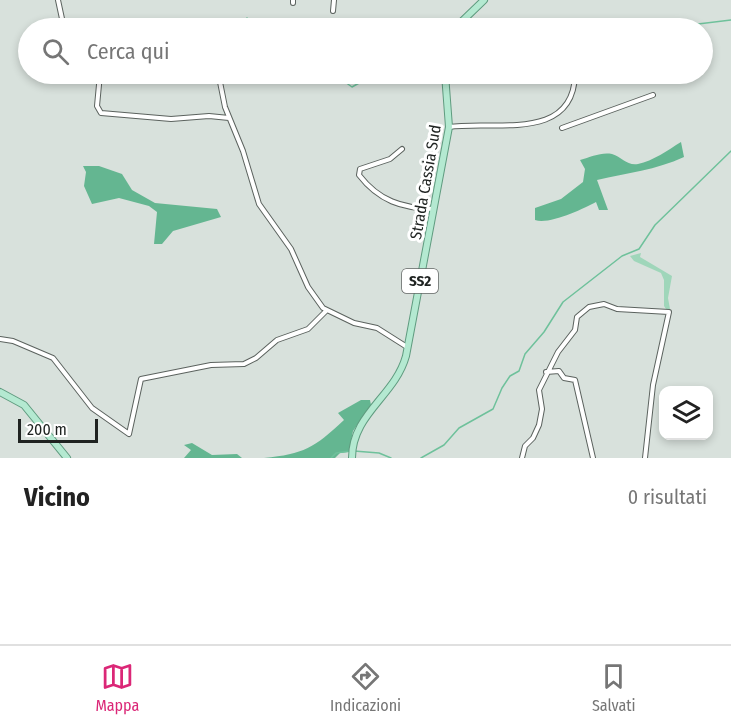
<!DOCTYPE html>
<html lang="it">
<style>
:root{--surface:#fff;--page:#f2f2f2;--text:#222;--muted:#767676;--line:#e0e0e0;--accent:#db2777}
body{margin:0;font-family:"Fira Sans Condensed",sans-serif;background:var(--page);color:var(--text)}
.controls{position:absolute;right:18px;bottom:18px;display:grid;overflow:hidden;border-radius:12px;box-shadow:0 3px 9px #0003}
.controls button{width:54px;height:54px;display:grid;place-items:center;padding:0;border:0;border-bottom:2px solid var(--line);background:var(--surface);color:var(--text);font:30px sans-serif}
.scale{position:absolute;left:18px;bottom:15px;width:80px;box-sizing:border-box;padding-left:6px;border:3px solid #1f2321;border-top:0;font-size:16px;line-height:21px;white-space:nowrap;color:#1f2321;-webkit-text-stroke:4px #fff;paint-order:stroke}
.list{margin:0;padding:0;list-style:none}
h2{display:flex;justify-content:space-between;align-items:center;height:78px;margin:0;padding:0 24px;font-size:26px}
h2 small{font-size:20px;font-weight:400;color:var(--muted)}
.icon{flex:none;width:33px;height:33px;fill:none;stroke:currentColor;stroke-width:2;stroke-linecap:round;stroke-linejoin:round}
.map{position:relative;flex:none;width:731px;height:458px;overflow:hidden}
.search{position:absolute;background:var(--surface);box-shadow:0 3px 9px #0003;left:18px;right:18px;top:18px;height:66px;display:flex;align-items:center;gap:15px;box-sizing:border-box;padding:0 21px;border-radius:33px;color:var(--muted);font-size:22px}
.sheet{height:186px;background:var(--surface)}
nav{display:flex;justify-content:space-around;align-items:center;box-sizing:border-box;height:84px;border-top:2px solid var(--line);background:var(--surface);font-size:16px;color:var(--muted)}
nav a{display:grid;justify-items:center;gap:3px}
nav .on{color:var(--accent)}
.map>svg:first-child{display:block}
</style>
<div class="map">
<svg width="731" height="458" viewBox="0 0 731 458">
<rect width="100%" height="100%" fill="#d8e1dc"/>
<!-- green -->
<path fill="#9fd6ba" d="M 641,253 L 640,257 L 672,276 L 668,298 L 670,309 L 666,309 L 664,306 L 664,280 L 661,273 L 634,261 L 630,256 Z"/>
<!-- forest -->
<path fill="#64b691" d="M 681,142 L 684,157 C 656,170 627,173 597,180 L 608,210 L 599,210 L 596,202 C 583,209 549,225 535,220 L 535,208 L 561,199 L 583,182 L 585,169 L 580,160 C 591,157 601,152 612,154 C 622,157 627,166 638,164 C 653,161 668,150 681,142 Z
M 83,166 L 99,166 L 122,174 L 132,190 L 155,203 L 217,209 L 221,217 L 173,231 L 162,244 L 154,244 L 157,212 L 149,206 L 119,198 L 92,204 L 84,186 L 86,172 Z
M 361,400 L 370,400 L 371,405 L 353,431 L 349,452 L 340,453 L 335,458 L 264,458 C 304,454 314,448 344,420 L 338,413 Z
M 192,443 L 212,455 L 237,454 L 242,458 L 184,458 L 191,450 L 184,445 Z"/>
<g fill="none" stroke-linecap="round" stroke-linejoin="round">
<!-- stream -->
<path stroke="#6ec19b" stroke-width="1.5" d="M 247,18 L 253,28
M 665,28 L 731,20
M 334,74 L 352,87 L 368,78 L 414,74
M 419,74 L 444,81
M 448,82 L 459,82 L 480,74
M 354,451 L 379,453 L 391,458
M 331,458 L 336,453 L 350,451
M 421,458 L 444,445 L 459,428 L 493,409 L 502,388 L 510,376 L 519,371 L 525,354 L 544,332 L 563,302 L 622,256 L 639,249 L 655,225 L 731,151"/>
<!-- minor casing -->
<g stroke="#5b625e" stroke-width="6">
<path id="minor" d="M 58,0 L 64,28
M 293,3 L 293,0
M 333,11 L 334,0
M 100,74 L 97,106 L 101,113 L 171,119 L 209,116 L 229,118
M 220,82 L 225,107 L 243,151 L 259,204 L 291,249 L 308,287 L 323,308 L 354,323 L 377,328 L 407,347
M 449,127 C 492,120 573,143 575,75
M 562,128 L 653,95
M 402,149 L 390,159 L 360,169 L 359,175 C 379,201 402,208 433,209
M 0,339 L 13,341 L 53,358 L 92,408 L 129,434 L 141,379 L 211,365 L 244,364 L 256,358 L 277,340 L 308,329 L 326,311
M 546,372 L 559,371 L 564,378 L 575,380 L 593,458
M 522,458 L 525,446 L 533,438 L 539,425 L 542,409 L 539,390 L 558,352 L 575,330 L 577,317 L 589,307 L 604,304 L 617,309 L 669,312 L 653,385 L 645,458"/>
</g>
<!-- major casing -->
<g stroke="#5f9b7f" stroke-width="8">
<path id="major" d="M 455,28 L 484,0
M 0,392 L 24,405 L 67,458
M 352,458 C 352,414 395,396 406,356 L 449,127 L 445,74"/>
</g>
<!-- minor -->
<use href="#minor" stroke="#fff" stroke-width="4"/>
<!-- major -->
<use href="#major" stroke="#b4e9d1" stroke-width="6"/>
</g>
<g text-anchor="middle" stroke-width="6" stroke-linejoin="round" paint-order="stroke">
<!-- shield labels -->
<rect fill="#fff" stroke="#626564" stroke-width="1.5" x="402" y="269" width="36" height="24" rx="4.5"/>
<g font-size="15" font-weight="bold" fill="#1f2321">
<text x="420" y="286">SS2</text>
</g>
<!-- street labels -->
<g font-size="16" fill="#1f2321" stroke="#fff">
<text transform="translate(425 182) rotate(-80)" y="6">Strada Cassia Sud</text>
</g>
</g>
</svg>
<div class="controls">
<button><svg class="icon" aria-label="layers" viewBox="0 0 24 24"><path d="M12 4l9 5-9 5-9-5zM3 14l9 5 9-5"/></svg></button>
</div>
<div class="scale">200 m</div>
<div class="search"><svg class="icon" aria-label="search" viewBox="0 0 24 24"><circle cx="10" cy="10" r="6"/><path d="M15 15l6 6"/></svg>Cerca qui</div>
</div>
<section class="sheet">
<h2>Vicino<small>0 risultati</small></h2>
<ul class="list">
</ul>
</section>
<nav>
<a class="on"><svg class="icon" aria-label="map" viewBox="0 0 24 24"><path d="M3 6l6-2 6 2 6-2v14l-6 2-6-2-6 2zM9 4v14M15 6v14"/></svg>Mappa</a>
<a><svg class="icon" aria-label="directions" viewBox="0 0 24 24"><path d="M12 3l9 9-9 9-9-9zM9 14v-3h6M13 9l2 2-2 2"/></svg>Indicazioni</a>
<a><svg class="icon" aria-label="saved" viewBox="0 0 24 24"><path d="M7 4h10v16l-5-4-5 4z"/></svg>Salvati</a>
</nav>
